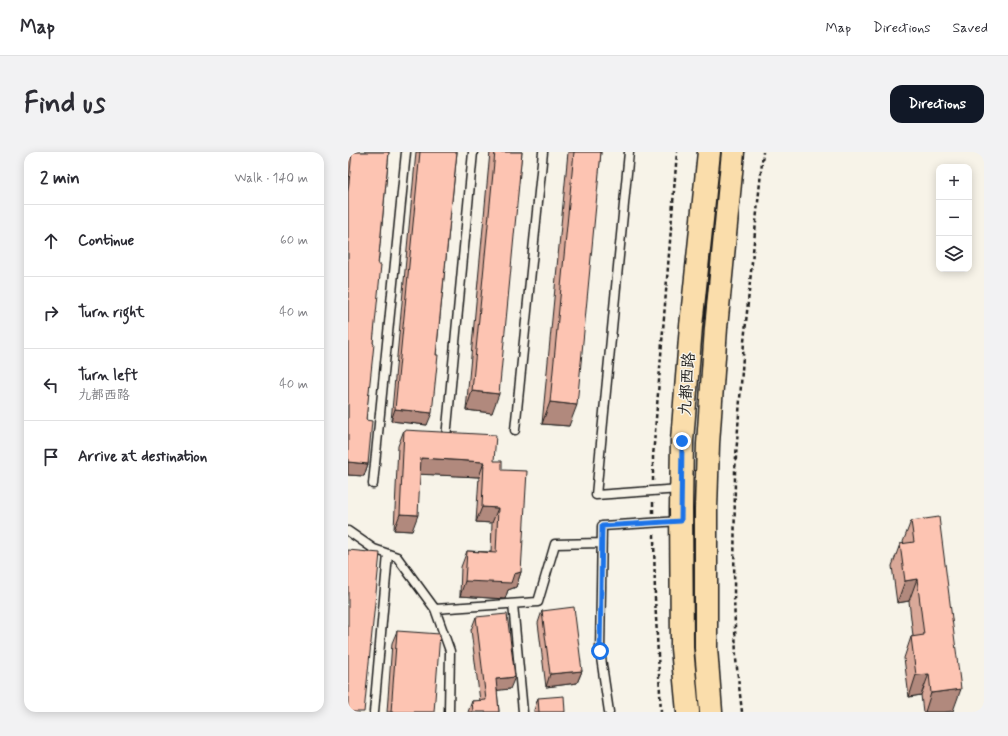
<!DOCTYPE html>
<meta charset="utf-8">
<style>
:root{--surface:#fff;--page:#f2f2f3;--text:#2b2b33;--muted:#7c7c81;--line:#e1e1e2;--accent:#111827}
body{margin:0;font-family:Mynerve,"LXGW WenKai TC",sans-serif;background:var(--page);color:var(--text)}
.controls{position:absolute;right:12px;top:12px;display:grid;overflow:hidden;border-radius:8px;box-shadow:0 2px 10px #0003}
.controls button{width:36px;height:36px;display:grid;place-items:center;padding:0;border:0;border-bottom:1px solid var(--line);background:var(--surface);color:var(--text);font:20px sans-serif}
.stop{position:absolute;width:12px;height:12px;margin:-9px;border:3px solid #1a73e8;border-radius:50%;background:#fff}
.stop.end{background:#1a73e8;border-color:#fff;box-shadow:0 1px 4px #0008}
.list{margin:0;padding:0;list-style:none}
h2{display:flex;justify-content:space-between;align-items:center;height:52px;margin:0;padding:0 16px;font-size:17px}
h2 small{font-size:13px;font-weight:400;color:var(--muted)}
.list li{display:grid;grid-template-columns:26px 1fr auto;gap:12px;align-items:center;box-sizing:border-box;height:72px;padding:0 16px;border-top:1px solid var(--line)}
.list b{display:block;font-size:15px;white-space:nowrap}
.list p{margin:0;font-size:13px;white-space:nowrap;color:var(--muted)}
.list em{font-size:13px;font-style:normal;color:var(--muted)}
.icon{flex:none;width:22px;height:22px;fill:none;stroke:currentColor;stroke-width:2;stroke-linecap:round;stroke-linejoin:round}
.map{position:relative;flex:none;width:636px;height:560px;overflow:hidden;border-radius:12px}
header{display:flex;align-items:center;gap:24px;box-sizing:border-box;height:56px;padding:0 20px;background:var(--surface);border-bottom:1px solid var(--line)}
header strong{font-size:19px}
nav{display:flex;gap:22px;margin-inline-start:auto;font-size:14px}
.intro{display:flex;align-items:center;justify-content:space-between;box-sizing:border-box;height:96px;padding:0 24px}
h1{margin:0;font-size:28px}
.button{padding:10px 18px;border-radius:12px;background:var(--accent);color:#fff;font-size:14px;font-weight:700}
main{display:flex;gap:24px;padding:0 24px}
aside{flex:1;background:var(--surface);border-radius:12px;box-shadow:0 2px 10px #0003}
.map>svg:first-child{display:block}
</style>
<header>
<strong>Map</strong>
<nav><a>Map</a><a>Directions</a><a>Saved</a></nav>
</header>
<div class="intro"><h1>Find us</h1><a class="button">Directions</a></div>
<main>
<aside>
<h2>2 min<small>Walk · 140 m</small></h2>
<ul class="list">
<li><svg class="icon" aria-label="ahead" viewBox="0 0 24 24"><path d="M12 20V5M6 11l6-6 6 6"/></svg><div><b>Continue</b></div><em>60 m</em></li>
<li><svg class="icon" aria-label="right" viewBox="0 0 24 24"><path d="M7 20v-9h11M14 6l5 5-5 5"/></svg><div><b>Turn right</b></div><em>40 m</em></li>
<li><svg class="icon" aria-label="left" viewBox="0 0 24 24"><path d="M17 20v-9H6M10 6l-5 5 5 5"/></svg><div><b>Turn left</b><p>九都西路</p></div><em>40 m</em></li>
<li><svg class="icon" aria-label="arrive" viewBox="0 0 24 24"><path d="M6 21V4h12l-3 4 3 4H6"/></svg><div><b>Arrive at destination</b></div></li>
</ul>
</aside>
<div class="map">
<svg width="636" height="560" viewBox="0 0 636 560">
<rect width="100%" height="100%" fill="#f7f3e8"/>
<filter id="ink" filterUnits="userSpaceOnUse"><feTurbulence type="fractalNoise" baseFrequency=".025" numOctaves="2"/><feDisplacementMap in="SourceGraphic" scale="8" xChannelSelector="R" yChannelSelector="G"/><feConvolveMatrix kernelMatrix="1 2 1 2 8 2 1 2 1" color-interpolation-filters="sRGB"/></filter>
<g filter="url(#ink)">
<g fill="none" stroke-linecap="round" stroke-linejoin="round">
<!-- service casing -->
<g stroke="#1c1c1c" stroke-width="11">
<path id="service" d="M 281,0 L 248,343 L 332,337
M 167,278 L 195,0
M 98,286 L 125,0
M 25,332 L 58,0
M 0,379 L 26,397 L 49,405 L 87,457 L 102,499 L 101,560
M 165,452 L 175,560
M 87,457 L 190,450 L 207,392 L 253,391
M 26,560 L 40,402
M 261,560 L 252,499 L 254,374 L 332,369"/>
</g>
<!-- primary casing -->
<g stroke="#1c1c1c" stroke-width="25">
<path id="primary" d="M 340,560 L 334,496 L 333,356 L 334,289 L 343,174 L 361,0
M 363,560 L 358,496 L 358,357 L 360,292 L 368,176 L 385,0"/>
</g>
<!-- path -->
<path stroke="#1c1c1c" stroke-width="2.5" stroke-dasharray="4 3" stroke-linecap="butt" d="M 305,329 L 305,305 L 329,0
M 305,350 L 305,361
M 306,382 L 307,446 L 313,560
M 394,560 L 388,507 L 386,443 L 387,319 L 396,190 L 415,0"/>
<!-- service -->
<use href="#service" stroke="#f7f3e8" stroke-width="8"/>
<!-- primary -->
<use href="#primary" stroke="#faddab" stroke-width="22"/>
</g>
<!-- wall -->
<path fill="#daa999" stroke="#1c1c1c" d="M 0,0 L 41,0 L 30,113 L 25,191 L 18,268 L 20,312 L 16,324 L 0,323 Z
M 68,0 L 109,0 L 88,203 L 79,273 L 43,269 Z
M 142,0 L 174,0 L 144,261 L 118,258 Z
M 220,0 L 253,0 L 221,274 L 194,272 Z
M 56,278 L 146,309 L 154,318 L 173,420 L 168,435 L 160,438 L 157,447 L 112,444 L 113,415 L 119,399 L 143,400 L 144,371 L 128,370 L 131,325 L 72,322 L 64,379 L 46,378 L 50,294 Z
M 563,369 L 605,559 L 597,560 L 575,560 L 573,543 L 561,545 L 556,506 L 563,485 L 565,484 L 561,449 L 549,451 L 544,414 L 552,392 L 556,392 L 555,390 Z
M 194,459 L 234,519 L 229,531 L 198,535 L 190,471 Z
M 128,465 L 162,537 L 149,538 L 151,560 L 120,560 L 124,549 L 132,549 L 123,478 Z
M 49,479 L 86,560 L 39,560 L 44,491 Z
M 190,546 L 217,560 L 186,560 L 186,558 Z"/>
<!-- shaded-wall -->
<path fill="#b1897d" stroke="#1c1c1c" d="M 124,239 L 151,242 L 144,261 L 118,258 Z
M 202,250 L 229,253 L 221,274 L 194,272 Z
M 47,257 L 84,261 L 79,273 L 43,269 Z
M 73,306 L 136,310 L 131,325 L 67,322 Z
M 0,310 L 20,312 L 16,324 L 0,323 Z
M 134,355 L 150,356 L 144,371 L 128,370 Z
M 52,362 L 70,363 L 64,379 L 46,378 Z
M 173,420 L 168,435 L 160,438 L 157,447 L 112,444 L 117,429 L 166,422 Z
M 569,427 L 561,449 L 549,451 L 557,429 Z
M 234,519 L 229,531 L 198,535 L 202,522 Z
M 581,522 L 573,543 L 561,545 L 568,523 Z
M 167,525 L 162,537 L 144,539 L 148,527 Z
M 613,537 L 605,559 L 597,560 L 577,560 L 583,541 Z"/>
<!-- building -->
<path fill="#fdc4b2" stroke="#1c1c1c" d="M 4,0 L 41,0 L 30,113 L 33,113 L 25,191 L 26,192 L 18,268 L 24,269 L 20,312 L 0,310 L 0,40 Z
M 72,0 L 109,0 L 88,203 L 90,203 L 84,261 L 47,257 Z
M 147,0 L 174,0 L 151,242 L 124,239 Z
M 226,0 L 253,0 L 229,253 L 202,250 Z
M 56,278 L 148,283 L 146,309 L 154,309 L 154,318 L 179,319 L 173,420 L 166,422 L 163,431 L 117,429 L 119,399 L 148,401 L 150,356 L 134,355 L 136,310 L 73,306 L 70,363 L 52,362 Z
M 591,365 L 613,537 L 583,541 L 581,522 L 568,523 L 563,485 L 576,483 L 569,427 L 557,429 L 552,392 L 566,390 L 563,369 Z
M 0,398 L 32,401 L 16,560 L 0,560 Z
M 226,455 L 234,519 L 202,522 L 194,459 Z
M 159,462 L 167,525 L 148,527 L 151,560 L 125,560 L 124,549 L 138,548 L 128,465 Z
M 49,479 L 92,482 L 86,560 L 43,560 Z
M 216,544 L 217,560 L 191,560 L 190,546 Z"/>
</g>
<g fill="none" stroke-linecap="round" stroke-linejoin="round" filter="url(#ink)">
<!-- route -->
<path stroke="#1a73e8" stroke-width="5" d="M 252,499 L 254,374 L 333,369 L 334,289"/>
</g>
<g text-anchor="middle" stroke-width="3" stroke-linejoin="round" paint-order="stroke">
<!-- street labels -->
<g font-size="16" fill="#1c1c1c" stroke="#f7f3e8">
<text transform="translate(338 232) rotate(-86)" y="6">九都西路</text>
</g>
</g>
</svg>
<div class="controls">
<button>+</button>
<button>−</button>
<button><svg class="icon" aria-label="layers" viewBox="0 0 24 24"><path d="M12 4l9 5-9 5-9-5zM3 14l9 5 9-5"/></svg></button>
</div>
<div class="stop" style="left:252px;top:499px"></div>
<div class="stop end" style="left:334px;top:289px"></div>
</div>
</main>
